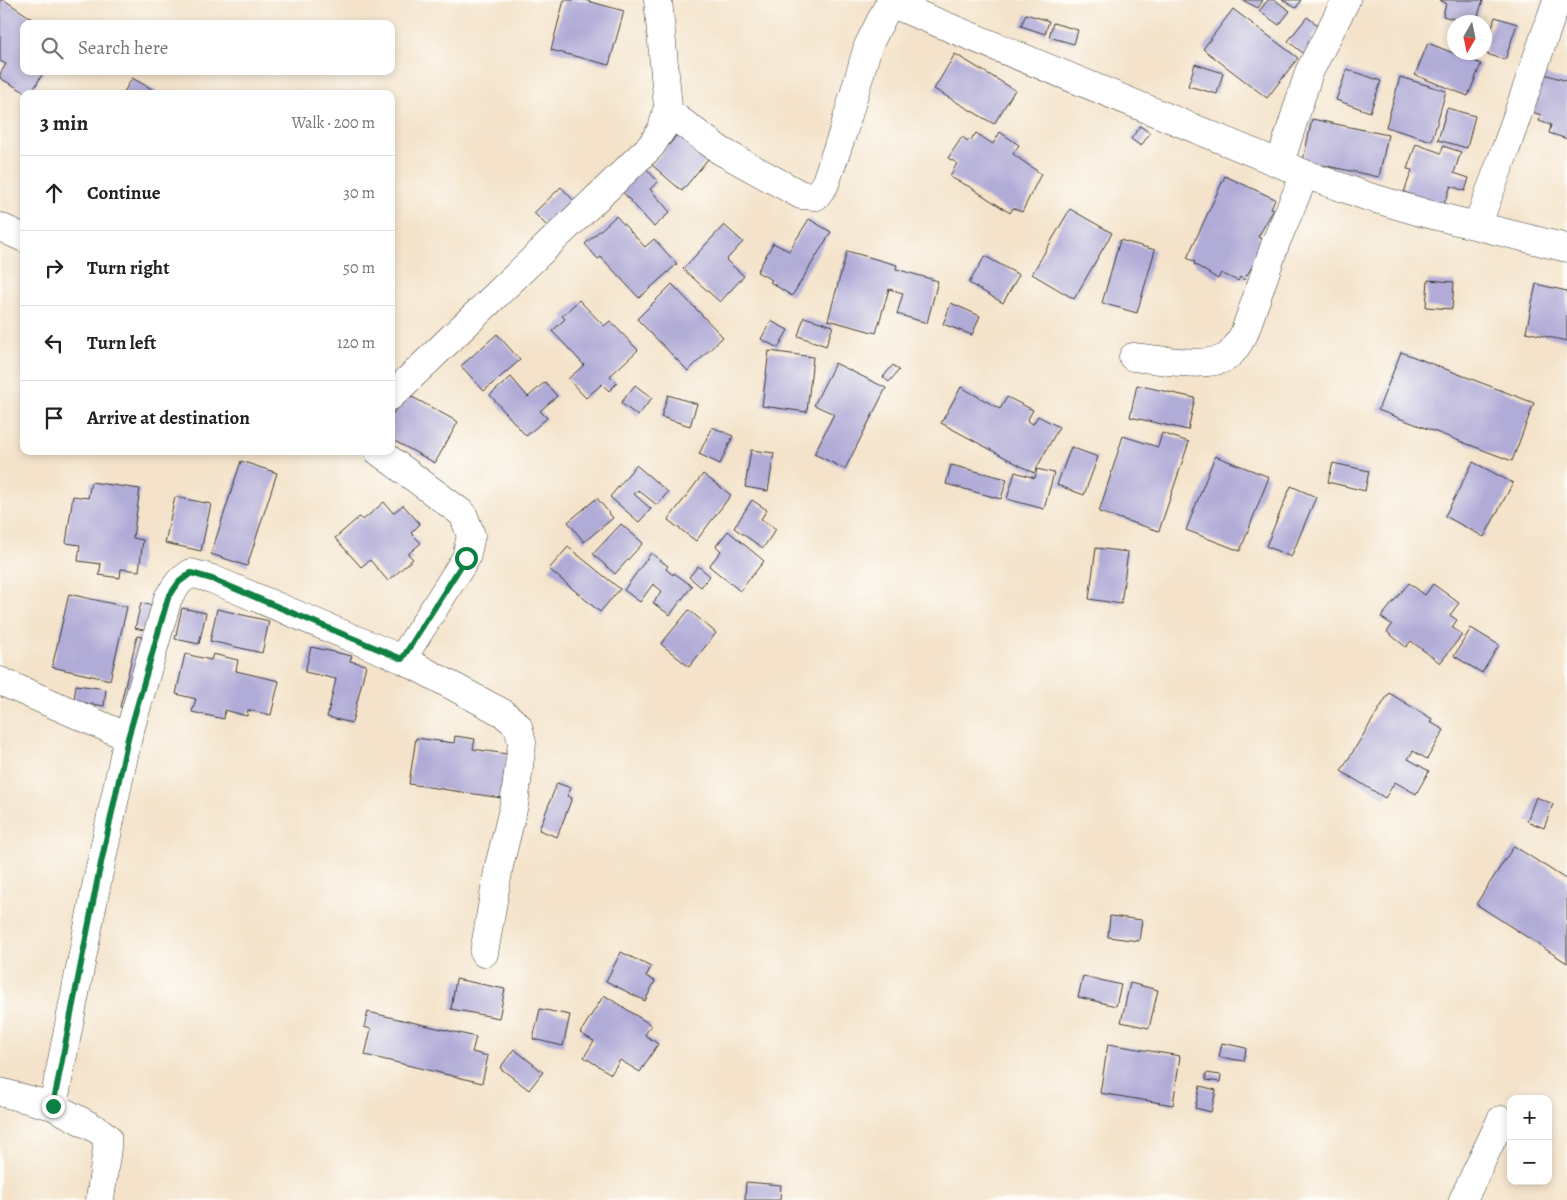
<!DOCTYPE html>
<meta charset="utf-8">
<style>
:root{--surface:#fff;--page:#f2f2f2;--text:#222;--muted:#767676;--line:#e0e0e0}
body{margin:0;font-family:Alegreya,serif;background:var(--page);color:var(--text)}
.controls{position:absolute;right:15px;bottom:15px;display:grid;overflow:hidden;border-radius:10px;box-shadow:0 2px 8px #0003}
.controls button{width:45px;height:45px;display:grid;place-items:center;padding:0;border:0;border-bottom:1px solid var(--line);background:var(--surface);color:var(--text);font:25px sans-serif}
.compass{position:absolute;left:1447px;top:15px;width:45px;height:45px;border-radius:50%;background:var(--surface);box-shadow:0 2px 8px #0003;rotate:189deg}
.stop{position:absolute;width:15px;height:15px;margin:-11px;border:4px solid #0b8043;border-radius:50%;background:#fff}
.stop.end{background:#0b8043;border-color:#fff;box-shadow:0 1px 5px #0008}
.list{margin:0;padding:0;list-style:none}
h2{display:flex;justify-content:space-between;align-items:center;height:65px;margin:0;padding:0 20px;font-size:21px}
h2 small{font-size:16px;font-weight:400;color:var(--muted)}
.list li{display:grid;grid-template-columns:32px 1fr auto;gap:15px;align-items:center;box-sizing:border-box;height:75px;padding:0 20px;border-top:1px solid var(--line)}
.list b{display:block;font-size:19px;white-space:nowrap}
.list em{font-size:16px;font-style:normal;color:var(--muted)}
.icon{flex:none;width:28px;height:28px;fill:none;stroke:currentColor;stroke-width:2;stroke-linecap:round;stroke-linejoin:round}
.map{position:relative;flex:none;width:1567px;height:1200px;overflow:hidden}
.search{position:absolute;background:var(--surface);box-shadow:0 2px 8px #0003;left:20px;top:20px;width:375px;height:55px;display:flex;align-items:center;gap:12px;box-sizing:border-box;padding:0 18px;border-radius:10px;color:var(--muted);font-size:19px}
.panel{position:absolute;background:var(--surface);box-shadow:0 2px 8px #0003;left:20px;top:90px;width:375px;height:365px;border-radius:10px}
.map>svg:first-child{display:block}
</style>
<div class="map">
<svg width="1567" height="1200" viewBox="0 0 1567 1200">
<rect width="100%" height="100%" fill="#fdfcf7"/>
<filter id="ink" filterUnits="userSpaceOnUse"><feTurbulence type="fractalNoise" baseFrequency=".02" numOctaves="2"/><feDisplacementMap in="SourceGraphic" scale="10" xChannelSelector="R" yChannelSelector="G"/><feConvolveMatrix kernelMatrix="1 2 1 2 8 2 1 2 1" color-interpolation-filters="sRGB"/></filter>
<filter id="wash" filterUnits="userSpaceOnUse"><feTurbulence type="fractalNoise" baseFrequency=".0096" numOctaves="4" result="noise"/><feDisplacementMap in="SourceGraphic" scale="20" xChannelSelector="R" yChannelSelector="G"/><feGaussianBlur stdDeviation="1.12" result="paint"/><feColorMatrix in="noise" values="0 0 0 0 0 0 0 0 0 0 0 0 0 0 0 0 0 1.4 0 .05"/><feComposite in="paint" operator="in"/></filter>
<g filter="url(#wash)">
<rect width="100%" height="100%" fill="#f4e3ca"/>
<g id="blocks">
<!-- building -->
<path fill="#b0abd7" d="M 0,0 L 4,0 L 40,24 L 24,24 L 24,71 L 44,71 L 31,94 L 28,94 L 0,78 L 0,74 L 6,64 L 0,61 Z
M 564,0 L 584,0 L 624,11 L 609,65 L 551,50 Z
M 1242,0 L 1263,0 L 1258,8 Z
M 1268,0 L 1275,0 L 1290,11 L 1279,25 L 1259,11 Z
M 1282,0 L 1301,0 L 1296,8 Z
M 1439,0 L 1483,0 L 1476,22 L 1465,22 L 1443,16 L 1446,3 Z
M 1233,9 L 1298,58 L 1267,98 L 1203,49 Z
M 1026,14 L 1049,21 L 1045,34 L 1021,26 Z
M 1307,17 L 1320,27 L 1311,38 L 1315,41 L 1304,54 L 1288,41 Z
M 1495,17 L 1517,24 L 1505,60 L 1484,53 Z
M 1053,23 L 1078,30 L 1074,44 L 1049,37 Z
M 1428,43 L 1481,64 L 1468,96 L 1415,75 Z
M 955,54 L 1015,90 L 994,124 L 934,89 Z
M 1195,64 L 1223,73 L 1217,94 L 1188,86 Z
M 1347,69 L 1381,81 L 1370,112 L 1336,100 Z
M 1541,73 L 1567,81 L 1567,139 L 1549,133 L 1551,125 L 1539,121 L 1541,115 L 1529,111 Z
M 1400,77 L 1446,91 L 1432,141 L 1386,127 Z
M 132,78 L 161,94 L 123,94 Z
M 1447,108 L 1475,116 L 1467,148 L 1438,140 Z
M 1312,119 L 1388,135 L 1379,177 L 1303,161 Z
M 1140,126 L 1150,133 L 1141,146 L 1131,139 Z
M 1000,132 L 1019,145 L 1013,154 L 1041,174 L 1022,212 L 1013,208 L 1010,213 L 970,187 L 950,177 L 957,163 L 948,158 L 962,137 L 968,141 L 969,139 L 971,140 L 976,133 L 993,144 Z
M 678,134 L 708,159 L 682,191 L 652,165 Z
M 1416,144 L 1441,153 L 1443,146 L 1461,152 L 1454,173 L 1469,178 L 1465,191 L 1451,186 L 1443,206 L 1404,192 L 1412,170 L 1407,169 Z
M 646,168 L 658,182 L 650,189 L 670,212 L 654,227 L 621,190 Z
M 1225,176 L 1275,199 L 1271,208 L 1274,209 L 1258,237 L 1267,242 L 1244,280 L 1240,277 L 1238,281 L 1221,273 L 1218,279 L 1194,264 L 1195,262 L 1187,258 Z
M 561,187 L 575,202 L 548,227 L 534,213 Z
M 1070,209 L 1112,233 L 1074,299 L 1032,274 Z
M 616,216 L 645,247 L 654,239 L 677,264 L 639,298 L 601,257 L 598,259 L 585,244 Z
M 809,219 L 831,232 L 792,296 L 770,282 L 772,280 L 757,272 L 773,243 L 789,251 Z
M 724,225 L 743,242 L 726,260 L 744,276 L 720,302 L 683,269 Z
M 1120,240 L 1155,250 L 1137,313 L 1102,303 Z
M 847,251 L 897,265 L 896,269 L 938,281 L 927,323 L 897,314 L 903,293 L 889,289 L 876,333 L 828,320 Z
M 985,256 L 1019,275 L 1003,303 L 969,283 Z
M 1428,280 L 1454,282 L 1452,309 L 1426,307 Z
M 672,284 L 723,337 L 688,371 L 637,319 Z
M 1536,284 L 1567,291 L 1567,341 L 1526,332 Z
M 579,300 L 604,326 L 610,321 L 638,350 L 610,376 L 617,383 L 609,391 L 602,384 L 586,398 L 568,379 L 584,365 L 552,331 L 565,319 L 562,316 Z
M 951,303 L 980,316 L 972,335 L 943,324 Z
M 804,317 L 833,326 L 826,346 L 798,336 Z
M 771,321 L 788,330 L 778,348 L 761,339 Z
M 497,334 L 520,360 L 484,391 L 461,366 Z
M 769,351 L 813,357 L 807,412 L 762,406 Z
M 1401,352 L 1534,403 L 1512,461 L 1378,410 Z
M 835,363 L 886,388 L 845,469 L 814,454 L 834,414 L 814,405 Z
M 893,365 L 899,370 L 889,382 L 883,377 Z
M 511,377 L 528,397 L 545,382 L 557,396 L 540,411 L 547,418 L 526,436 L 490,395 Z
M 635,385 L 652,398 L 638,416 L 621,403 Z
M 1137,385 L 1195,398 L 1188,430 L 1130,417 Z
M 961,387 L 1000,409 L 1007,397 L 1033,410 L 1027,421 L 1033,424 L 1038,416 L 1059,427 L 1034,473 L 941,423 Z
M 405,393 L 458,422 L 435,463 L 391,439 L 391,417 Z
M 668,395 L 697,404 L 690,426 L 661,417 Z
M 712,427 L 733,436 L 720,464 L 699,454 Z
M 1162,433 L 1189,442 L 1159,531 L 1099,512 L 1123,436 L 1158,447 Z
M 1071,447 L 1098,457 L 1084,495 L 1057,485 Z
M 751,450 L 774,453 L 768,491 L 745,487 Z
M 1215,456 L 1269,477 L 1240,551 L 1186,530 Z
M 241,461 L 277,473 L 247,566 L 211,554 Z
M 1473,462 L 1513,483 L 1484,537 L 1445,516 Z
M 1333,463 L 1369,471 L 1365,491 L 1328,482 Z
M 636,465 L 668,492 L 657,505 L 638,490 L 634,494 L 651,509 L 639,522 L 610,497 Z
M 951,465 L 1007,479 L 1001,499 L 946,484 Z
M 1037,469 L 1054,473 L 1044,509 L 1007,499 L 1015,472 L 1035,478 Z
M 703,474 L 731,495 L 696,541 L 668,520 Z
M 91,482 L 140,489 L 133,538 L 143,540 L 139,571 L 121,569 L 120,578 L 99,575 L 101,564 L 78,561 L 80,545 L 66,543 L 73,496 L 88,498 Z
M 1291,486 L 1316,497 L 1291,557 L 1266,546 Z
M 175,497 L 211,504 L 201,551 L 165,543 Z
M 597,498 L 613,518 L 584,542 L 568,522 Z
M 752,500 L 767,510 L 761,519 L 776,529 L 763,548 L 734,528 Z
M 384,502 L 393,513 L 403,505 L 420,524 L 411,533 L 421,543 L 408,554 L 413,559 L 388,581 L 370,560 L 361,567 L 335,538 L 359,517 L 363,520 Z
M 621,524 L 643,543 L 615,574 L 593,554 Z
M 728,531 L 764,561 L 740,591 L 709,566 L 721,551 L 716,546 Z
M 568,547 L 620,589 L 600,612 L 549,569 Z
M 1096,548 L 1128,552 L 1121,604 L 1089,599 Z
M 651,553 L 668,566 L 666,569 L 673,575 L 674,573 L 692,586 L 670,615 L 653,603 L 662,591 L 653,584 L 640,602 L 624,590 Z
M 698,566 L 710,576 L 701,587 L 689,577 Z
M 1409,583 L 1425,595 L 1433,584 L 1459,603 L 1450,615 L 1457,620 L 1452,627 L 1462,635 L 1440,663 L 1411,641 L 1406,647 L 1387,632 L 1392,625 L 1381,617 Z
M 69,594 L 127,607 L 110,680 L 52,667 Z
M 141,603 L 162,608 L 156,633 L 135,628 Z
M 182,608 L 206,613 L 199,644 L 175,639 Z
M 217,609 L 269,621 L 262,653 L 210,641 Z
M 689,610 L 716,633 L 689,667 L 661,644 Z
M 1471,628 L 1499,645 L 1482,673 L 1454,656 Z
M 137,636 L 152,639 L 135,711 L 120,707 Z
M 311,647 L 352,656 L 350,661 L 366,665 L 352,723 L 327,717 L 336,679 L 305,672 Z
M 185,654 L 211,660 L 213,654 L 238,660 L 236,671 L 279,681 L 271,715 L 248,710 L 247,716 L 225,710 L 224,719 L 192,712 L 196,699 L 176,694 Z
M 76,685 L 106,689 L 104,706 L 74,701 Z
M 1389,693 L 1432,719 L 1430,722 L 1444,730 L 1427,759 L 1413,751 L 1408,759 L 1429,771 L 1416,794 L 1395,782 L 1385,798 L 1341,771 Z
M 455,736 L 475,739 L 473,749 L 507,754 L 501,798 L 409,784 L 416,738 L 454,743 Z
M 557,783 L 571,788 L 567,796 L 572,798 L 557,837 L 539,830 Z
M 1536,797 L 1553,804 L 1544,828 L 1527,821 Z
M 1514,846 L 1567,880 L 1567,963 L 1476,904 Z
M 1110,916 L 1142,920 L 1139,941 L 1108,937 Z
M 621,952 L 651,967 L 646,976 L 655,981 L 645,1001 L 606,981 Z
M 1083,976 L 1121,985 L 1116,1006 L 1078,997 Z
M 456,979 L 505,989 L 499,1018 L 451,1009 Z
M 1130,983 L 1158,990 L 1149,1028 L 1121,1022 Z
M 604,995 L 651,1025 L 645,1035 L 658,1044 L 640,1072 L 620,1060 L 611,1074 L 584,1057 L 594,1041 L 580,1033 Z
M 540,1009 L 570,1015 L 563,1046 L 533,1039 Z
M 368,1012 L 476,1037 L 472,1052 L 488,1056 L 482,1083 L 365,1055 L 371,1029 L 364,1027 Z
M 1222,1043 L 1246,1048 L 1244,1061 L 1219,1057 Z
M 1108,1044 L 1180,1056 L 1173,1105 L 1100,1093 Z
M 514,1049 L 543,1072 L 529,1090 L 500,1068 Z
M 1206,1073 L 1221,1075 L 1220,1082 L 1206,1080 Z
M 1200,1086 L 1216,1090 L 1211,1112 L 1195,1108 Z
M 746,1182 L 781,1185 L 780,1200 L 745,1200 Z"/>
</g>
</g>
<g filter="url(#ink)">
<use href="#blocks" fill-opacity="0" stroke="#3c3a36" stroke-width="1"/>
<g fill="none" stroke-linecap="round" stroke-linejoin="round">
<!-- minor casing -->
<g stroke="#3c3a36" stroke-width="29">
<path id="minor" d="M 890,3 L 1305,174 L 1366,196 L 1424,213 L 1567,248
M 666,113 L 675,117 L 721,151 L 801,195 L 816,196 L 825,184 L 844,129 L 868,46 L 891,0
M 1280,163 L 1309,72 L 1346,0
M 1477,226 L 1505,151 L 1557,0
M 0,227 L 24,238
M 1133,357 C 1156,359 1204,368 1225,358 C 1234,353 1239,342 1244,334 L 1276,242 L 1305,174
M 391,396 L 651,146 L 662,129 L 668,107 L 658,0
M 378,451 L 463,514 L 471,535 L 466,558 L 402,659
M 0,681 L 128,737
M 0,1092 L 53,1106 L 98,1130 L 107,1137 L 107,1148 L 100,1200
M 53,1106 L 98,877 L 128,737 L 168,598 L 179,582 L 191,573 L 212,579 L 402,659 L 503,713 L 518,726 L 522,743 L 514,805 L 499,866 L 484,953
M 1463,1200 L 1501,1120"/>
</g>
<!-- minor -->
<use href="#minor" stroke="#fff" stroke-width="28"/>
</g>
</g>
<g fill="none" stroke-linecap="round" stroke-linejoin="round" filter="url(#ink)">
<!-- route -->
<path stroke="#0b8043" stroke-width="6" d="M 53,1106 L 98,877 L 128,738 L 168,598 L 179,582 L 191,573 L 212,579 L 402,659 L 466,558"/>
</g>
</svg>
<div class="controls">
<button>+</button>
<button>−</button>
</div>
<svg class="compass" viewBox="-18 -18 36 36"><path d="M0-13l5 13h-10z" fill="#e53935"/><path d="M0 13l5-13h-10z" fill="#767676"/></svg>
<div class="stop" style="left:466px;top:558px"></div>
<div class="stop end" style="left:53px;top:1106px"></div>
<div class="search"><svg class="icon" aria-label="search" viewBox="0 0 24 24"><circle cx="10" cy="10" r="6"/><path d="M15 15l6 6"/></svg>Search here</div>
<section class="panel">
<h2>3 min<small>Walk · 200 m</small></h2>
<ul class="list">
<li><svg class="icon" aria-label="ahead" viewBox="0 0 24 24"><path d="M12 20V5M6 11l6-6 6 6"/></svg><div><b>Continue</b></div><em>30 m</em></li>
<li><svg class="icon" aria-label="right" viewBox="0 0 24 24"><path d="M7 20v-9h11M14 6l5 5-5 5"/></svg><div><b>Turn right</b></div><em>50 m</em></li>
<li><svg class="icon" aria-label="left" viewBox="0 0 24 24"><path d="M17 20v-9H6M10 6l-5 5 5 5"/></svg><div><b>Turn left</b></div><em>120 m</em></li>
<li><svg class="icon" aria-label="arrive" viewBox="0 0 24 24"><path d="M6 21V4h12l-3 4 3 4H6"/></svg><div><b>Arrive at destination</b></div></li>
</ul>
</section>
</div>
